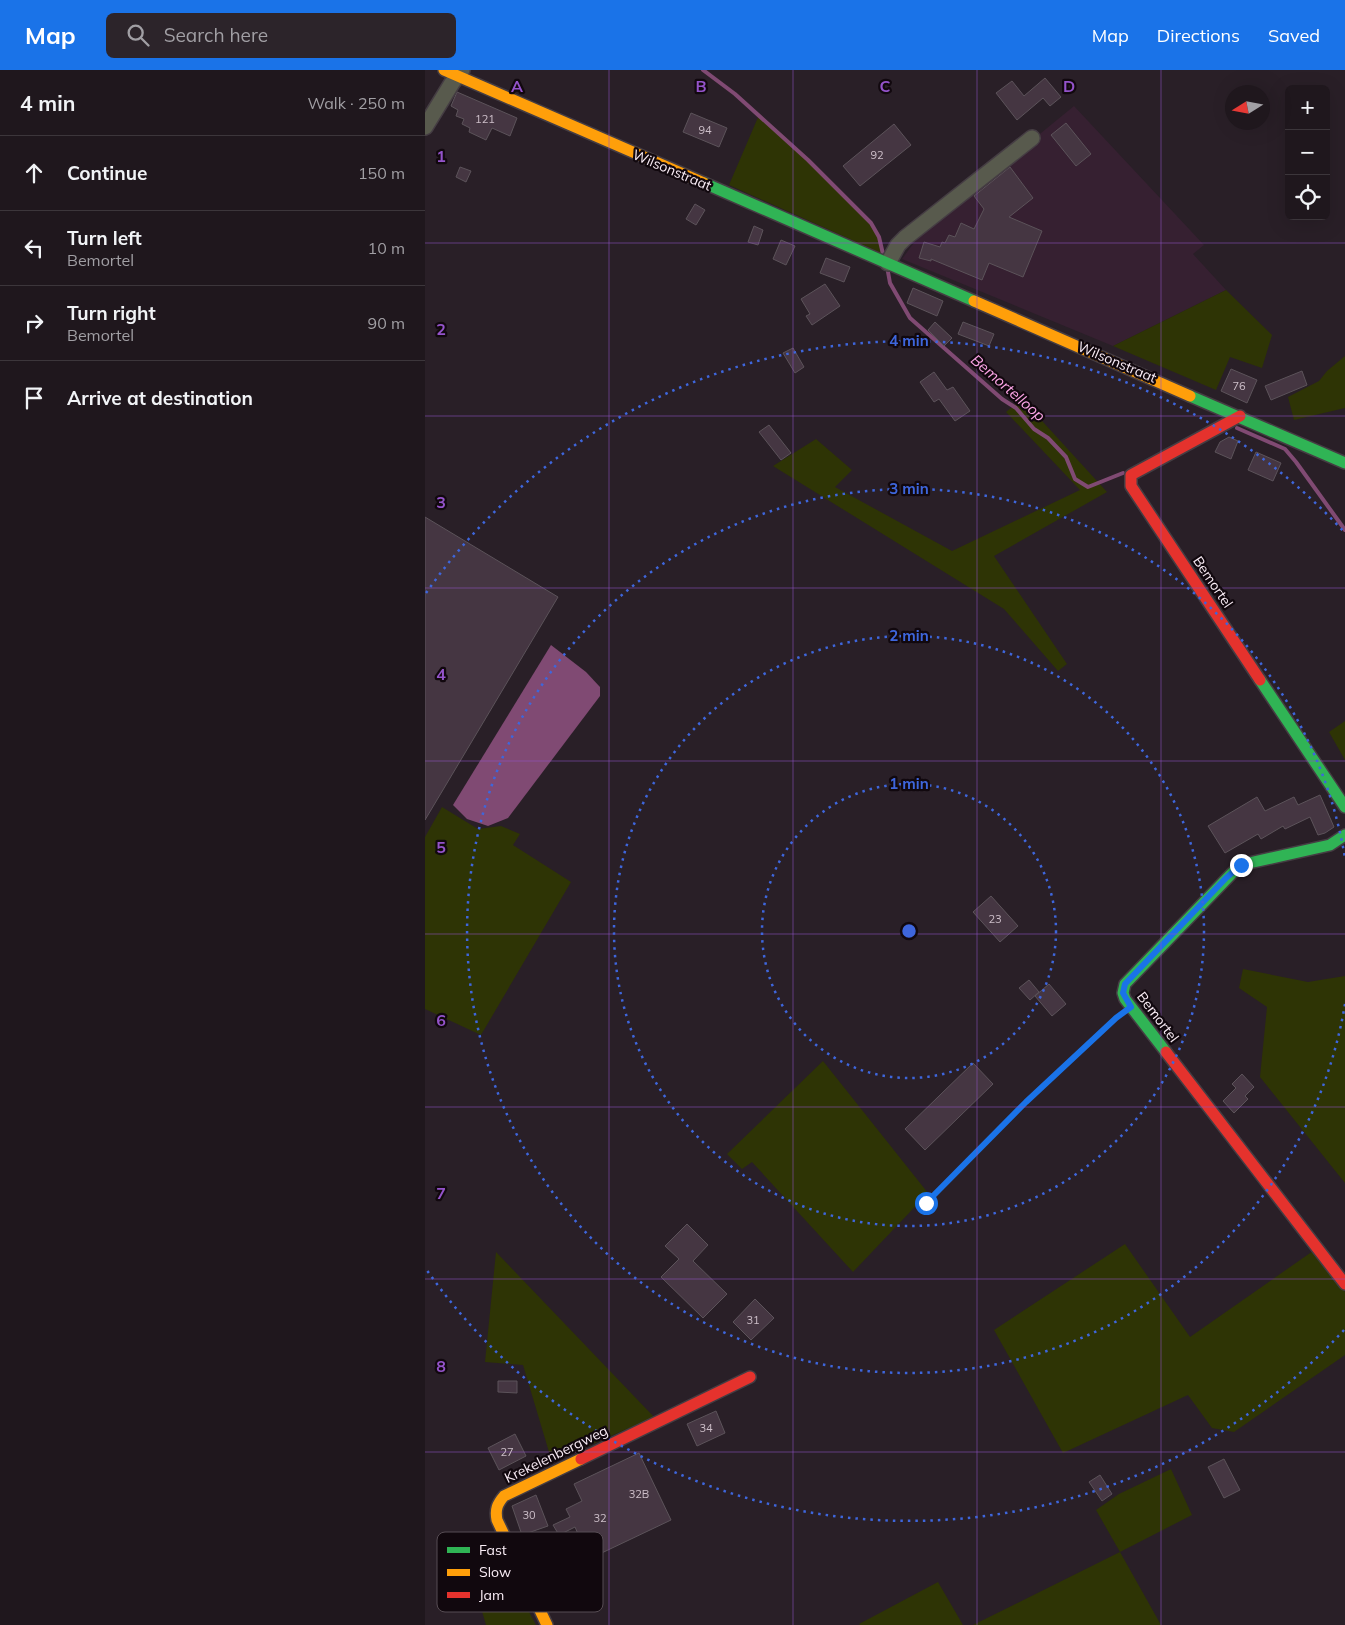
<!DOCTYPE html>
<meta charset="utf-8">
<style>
:root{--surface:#1f171d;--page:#2c242a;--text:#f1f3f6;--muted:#a19fa4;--line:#3c363b;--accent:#1a73e8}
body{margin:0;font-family:Mulish,sans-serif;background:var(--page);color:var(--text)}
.controls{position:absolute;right:15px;top:15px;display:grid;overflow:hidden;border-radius:8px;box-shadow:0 5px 20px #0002}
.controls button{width:45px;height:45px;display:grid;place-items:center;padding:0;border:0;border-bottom:1px solid var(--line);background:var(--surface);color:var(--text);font:25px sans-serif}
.compass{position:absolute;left:800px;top:15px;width:45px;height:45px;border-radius:50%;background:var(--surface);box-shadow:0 5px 20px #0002;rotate:259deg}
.stop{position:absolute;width:15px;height:15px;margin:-11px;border:4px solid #1a73e8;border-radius:50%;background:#fff}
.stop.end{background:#1a73e8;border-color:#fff;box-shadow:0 1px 5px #0008}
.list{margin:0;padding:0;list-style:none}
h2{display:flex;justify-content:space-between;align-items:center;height:65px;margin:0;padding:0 20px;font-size:21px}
h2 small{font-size:16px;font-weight:400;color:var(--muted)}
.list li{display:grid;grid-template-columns:32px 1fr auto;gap:15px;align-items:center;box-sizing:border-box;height:75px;padding:0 20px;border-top:1px solid var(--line)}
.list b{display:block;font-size:19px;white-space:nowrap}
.list p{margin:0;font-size:16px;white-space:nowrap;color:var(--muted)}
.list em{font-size:16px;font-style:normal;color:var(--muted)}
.icon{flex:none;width:28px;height:28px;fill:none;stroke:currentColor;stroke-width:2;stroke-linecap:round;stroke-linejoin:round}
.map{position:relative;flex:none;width:920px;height:1555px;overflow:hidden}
header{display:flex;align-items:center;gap:30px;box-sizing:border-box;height:70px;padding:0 25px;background:var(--accent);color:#fff}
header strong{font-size:24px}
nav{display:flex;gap:28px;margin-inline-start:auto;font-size:18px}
.search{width:350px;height:45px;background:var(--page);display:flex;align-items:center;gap:12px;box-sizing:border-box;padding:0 18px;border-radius:8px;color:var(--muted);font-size:19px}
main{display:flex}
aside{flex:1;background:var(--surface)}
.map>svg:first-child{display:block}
</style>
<header>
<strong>Map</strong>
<div class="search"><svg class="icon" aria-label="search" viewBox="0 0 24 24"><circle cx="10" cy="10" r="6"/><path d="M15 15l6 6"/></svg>Search here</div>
<nav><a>Map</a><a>Directions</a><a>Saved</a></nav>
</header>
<main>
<aside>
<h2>4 min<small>Walk · 250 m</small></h2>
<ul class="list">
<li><svg class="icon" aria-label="ahead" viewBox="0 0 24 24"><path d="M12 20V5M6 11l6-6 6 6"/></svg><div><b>Continue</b></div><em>150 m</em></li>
<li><svg class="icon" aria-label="left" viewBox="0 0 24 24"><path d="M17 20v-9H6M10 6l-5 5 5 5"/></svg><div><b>Turn left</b><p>Bemortel</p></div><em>10 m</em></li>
<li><svg class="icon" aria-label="right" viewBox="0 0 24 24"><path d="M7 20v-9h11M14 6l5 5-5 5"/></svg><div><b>Turn right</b><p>Bemortel</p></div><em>90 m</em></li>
<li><svg class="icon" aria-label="arrive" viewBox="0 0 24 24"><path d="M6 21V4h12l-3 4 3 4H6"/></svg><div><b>Arrive at destination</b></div></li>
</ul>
</aside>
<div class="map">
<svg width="920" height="1555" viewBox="0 0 920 1555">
<rect width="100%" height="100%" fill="#291f27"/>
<!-- built -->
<path fill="#362031" d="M 649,36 L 779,175 L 768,184 L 801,220 L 688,276 L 477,189 L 499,159 Z"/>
<!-- green -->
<path fill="#2e3405" d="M 334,45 L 383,90 L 446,153 L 454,167 L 458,184 L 304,115 Z
M 801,220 L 847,265 L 837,298 L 805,287 L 791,320 L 688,276 Z
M 920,286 L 920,338 L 869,350 L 863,327 L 894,311 L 902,301 Z
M 597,329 L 682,422 L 569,486 L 642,594 L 633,601 L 579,539 L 348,396 L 391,369 L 427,400 L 410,417 L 527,481 L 655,420 L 581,342 Z
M 920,651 L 920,690 L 904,662 Z
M 17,737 L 53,759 L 76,756 L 95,764 L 88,775 L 146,812 L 56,965 L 0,939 L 0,767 Z
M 818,899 L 883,912 L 920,906 L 920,1113 L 835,1007 L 842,937 L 814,918 Z
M 398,991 L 503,1123 L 428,1202 L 327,1092 L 317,1099 L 302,1084 Z
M 700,1174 L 765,1267 L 888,1181 L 920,1222 L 920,1285 L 809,1362 L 787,1358 L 763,1325 L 638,1383 L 569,1260 Z
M 71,1182 L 229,1347 L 127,1392 L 98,1295 L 60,1292 Z
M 746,1399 L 767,1445 L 695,1482 L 736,1555 L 548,1555 L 695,1482 L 671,1440 L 694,1424 Z
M 76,1489 L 111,1555 L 61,1555 L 45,1500 Z
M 513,1512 L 538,1555 L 435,1555 L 434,1554 Z"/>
<!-- water -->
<path fill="#804a73" d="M 126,575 L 161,602 L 175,617 L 175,626 L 83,748 L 63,756 L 42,749 L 28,735 Z"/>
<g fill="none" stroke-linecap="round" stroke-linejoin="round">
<!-- stream -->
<path stroke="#804a73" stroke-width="4" d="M 278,0 L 310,24 L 383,90 L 446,153 L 454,167 L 458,184
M 463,202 L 465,213 L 485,248 L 577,329 L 591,338 L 609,359 L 623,368 L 641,387 L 650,409 L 663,417 L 698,403
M 812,358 L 860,379 L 871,392 L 920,460"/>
</g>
<!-- building -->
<path fill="#453642" stroke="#5c535a" d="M 620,8 L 636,27 L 625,36 L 618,28 L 592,50 L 571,23 L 587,11 L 599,26 Z
M 32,22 L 92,48 L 85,66 L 67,58 L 61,70 L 44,62 L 45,58 L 37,54 L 39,49 L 31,46 L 33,40 L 26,36 Z
M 266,43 L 302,58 L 294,77 L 258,62 Z
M 641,53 L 666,84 L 651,96 L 626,65 Z
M 469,54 L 486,75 L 435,116 L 418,96 Z
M 35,97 L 46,101 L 41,112 L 31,107 Z
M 585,97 L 608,128 L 584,147 L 617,161 L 598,207 L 564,193 L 557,210 L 506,189 L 506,191 L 494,188 L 499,172 L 515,177 L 517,172 L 520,173 L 524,165 L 530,167 L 536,153 L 549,159 L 559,139 L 549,126 Z
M 270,134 L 280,140 L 271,155 L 261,149 Z
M 329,156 L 338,160 L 333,175 L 323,172 Z
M 356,170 L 370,176 L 361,195 L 348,189 Z
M 401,188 L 425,197 L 419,212 L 395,203 Z
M 400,214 L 415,236 L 387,255 L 381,246 L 385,244 L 376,229 Z
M 488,218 L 518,231 L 512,246 L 482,233 Z
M 510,252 L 527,268 L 519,276 L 503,260 Z
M 538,252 L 569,264 L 564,276 L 533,264 Z
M 368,278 L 379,297 L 370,303 L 358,283 Z
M 806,299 L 832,310 L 822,333 L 796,321 Z
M 877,301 L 882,315 L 846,330 L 840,316 Z
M 509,302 L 522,320 L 528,317 L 545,341 L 530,351 L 514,329 L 509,332 L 495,312 Z
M 344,355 L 366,383 L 356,390 L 334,362 Z
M 804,367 L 813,371 L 806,389 L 790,382 L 795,372 Z
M 831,382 L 856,393 L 848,411 L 823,400 Z
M 0,447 L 133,527 L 0,750 Z
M 895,725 L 909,757 L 900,763 L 893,765 L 885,747 L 860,759 L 858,756 L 836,769 L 833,764 L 800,783 L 783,756 L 832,727 L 840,741 L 869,727 L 873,735 Z
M 566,826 L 593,856 L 575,872 L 548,842 Z
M 604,910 L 614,922 L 605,930 L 594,918 Z
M 624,914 L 641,934 L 627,946 L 610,926 Z
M 548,993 L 568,1014 L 500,1080 L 480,1059 Z
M 817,1004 L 829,1017 L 820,1026 L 823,1029 L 809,1043 L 798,1031 L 811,1018 L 807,1014 Z
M 262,1154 L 283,1175 L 268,1191 L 302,1224 L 278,1248 L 236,1207 L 254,1189 L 240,1176 Z
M 330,1229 L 349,1248 L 326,1270 L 308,1252 Z
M 73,1311 L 92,1311 L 92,1323 L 73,1322 Z
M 291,1341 L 300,1363 L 272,1376 L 262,1354 Z
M 90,1364 L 101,1386 L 74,1400 L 63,1378 Z
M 214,1383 L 246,1450 L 164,1489 L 150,1457 L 134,1465 L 128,1455 L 145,1447 L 141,1439 L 157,1431 L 149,1414 Z
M 799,1389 L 815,1420 L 799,1428 L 783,1397 Z
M 675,1405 L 687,1424 L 677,1431 L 664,1412 Z
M 111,1425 L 123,1456 L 97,1465 L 87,1436 Z"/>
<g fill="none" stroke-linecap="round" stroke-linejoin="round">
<!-- street casing -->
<g stroke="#453d43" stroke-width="18">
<path id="street" d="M 0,57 L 27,13 L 37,0
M 463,193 L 473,175 L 480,168 L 607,68"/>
</g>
<!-- fast casing -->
<g stroke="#453d43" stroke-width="14">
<path id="fast" d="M 279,113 L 549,231
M 765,326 L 920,393
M 835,610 L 920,737
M 741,982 L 700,929 L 698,923 L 700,914 L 815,795 L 905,775 L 920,765"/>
</g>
<!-- slow casing -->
<g stroke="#453d43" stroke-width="14">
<path id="slow" d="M 19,0 L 279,113
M 549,231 L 765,326
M 122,1555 L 72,1450 C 70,1440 72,1434 79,1426 L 156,1389"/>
</g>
<!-- jam casing -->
<g stroke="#453d43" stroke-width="14">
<path id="jam" d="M 815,346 L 706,405 L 706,416 L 835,610
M 741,982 L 920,1214
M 156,1389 L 325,1307"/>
</g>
<!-- path -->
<path stroke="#5b5a53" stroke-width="2.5" stroke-dasharray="4 2.5" stroke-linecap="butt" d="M 501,1133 L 601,1031 L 693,947"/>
<!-- street -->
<use href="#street" stroke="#585a4d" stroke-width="15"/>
<!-- fast -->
<use href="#fast" stroke="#30b455" stroke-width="11"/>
<!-- slow -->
<use href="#slow" stroke="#ff9f0a" stroke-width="11"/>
<!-- jam -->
<use href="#jam" stroke="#e5322d" stroke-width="11"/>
</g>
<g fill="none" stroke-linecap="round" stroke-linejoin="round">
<!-- route -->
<path stroke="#1a73e8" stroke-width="6" d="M 501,1133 L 601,1032 L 691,948 L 706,937 L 698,923 L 700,914 L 801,808 L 816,795"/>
</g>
<!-- grid -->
<path fill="none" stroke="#9453ca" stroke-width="1" stroke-opacity="0.55" d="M 184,0 L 184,1555M 368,0 L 368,1555M 552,0 L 552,1555M 736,0 L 736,1555M 0,173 L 920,173M 0,346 L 920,346M 0,518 L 920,518M 0,691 L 920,691M 0,864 L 920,864M 0,1037 L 920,1037M 0,1209 L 920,1209M 0,1382 L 920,1382"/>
<!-- distance rings -->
<g fill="none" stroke="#3e66dc" stroke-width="2.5" stroke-dasharray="2.5 5">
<circle cx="484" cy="861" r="147"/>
<circle cx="484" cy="861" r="295"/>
<path d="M920 934A442 442 0 1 1 920 788"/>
<path d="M919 1260A590 590 0 0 1 1 1199M1 523A590 590 0 0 1 919 462"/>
</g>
<g text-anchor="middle" stroke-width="4.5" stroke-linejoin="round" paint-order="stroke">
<!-- number labels -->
<g font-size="11" fill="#cdbfc9">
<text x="60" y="53">121</text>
<text x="280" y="64">94</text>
<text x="452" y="89">92</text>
<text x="814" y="320">76</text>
<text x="570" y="853">23</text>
<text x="328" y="1254">31</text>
<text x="281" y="1362">34</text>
<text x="82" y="1386">27</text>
<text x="214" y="1428">32B</text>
<text x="104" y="1449">30</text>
<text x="175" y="1452">32</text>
</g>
<!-- street labels -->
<g font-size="14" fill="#faedf6" stroke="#11080e">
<text transform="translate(247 100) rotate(23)" y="5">Wilsonstraat</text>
<text transform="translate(692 292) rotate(23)" y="5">Wilsonstraat</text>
<text transform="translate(788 512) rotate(56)" y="5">Bemortel</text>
<text transform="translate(733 947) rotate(53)" y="5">Bemortel</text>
<text transform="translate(131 1384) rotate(-26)" y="5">Krekelenbergweg</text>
</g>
<!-- water labels -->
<g font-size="15" font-style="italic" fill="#fba4e5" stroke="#11080e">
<text transform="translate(583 318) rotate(41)" y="5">Bemortelloop</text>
</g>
</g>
<!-- legend -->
<rect x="12" y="1462" width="166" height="80" rx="8" fill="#11080e" stroke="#574d54" stroke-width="1"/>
<rect x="22" y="1477" width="23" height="6" fill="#30b455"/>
<rect x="22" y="1499" width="23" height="7" fill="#ff9f0a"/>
<rect x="22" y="1522" width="23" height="6" fill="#e5322d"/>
<g font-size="14" fill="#faedf6">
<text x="54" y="1485">Fast</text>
<text x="54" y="1507">Slow</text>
<text x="54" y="1530">Jam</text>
</g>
<g font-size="16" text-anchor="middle" font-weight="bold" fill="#9453ca" stroke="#11080e" stroke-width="4.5" stroke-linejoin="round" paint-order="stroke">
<text x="92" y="22">A</text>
<text x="276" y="22">B</text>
<text x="460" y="22">C</text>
<text x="644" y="22">D</text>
<text x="16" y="92">1</text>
<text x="16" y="265">2</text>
<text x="16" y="438">3</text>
<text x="16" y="610">4</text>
<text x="16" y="783">5</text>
<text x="16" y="956">6</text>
<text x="16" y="1129">7</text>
<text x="16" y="1302">8</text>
</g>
<circle cx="484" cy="861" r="8" fill="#3e66dc" stroke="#11080e" stroke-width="2.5"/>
<g font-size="15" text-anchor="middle" font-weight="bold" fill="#3e66dc" stroke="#11080e" stroke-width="4.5" stroke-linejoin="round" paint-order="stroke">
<text x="484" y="276">4 min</text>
<text x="484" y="424">3 min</text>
<text x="484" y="571">2 min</text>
<text x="484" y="719">1 min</text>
</g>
</svg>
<div class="controls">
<button>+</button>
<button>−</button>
<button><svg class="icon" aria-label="locate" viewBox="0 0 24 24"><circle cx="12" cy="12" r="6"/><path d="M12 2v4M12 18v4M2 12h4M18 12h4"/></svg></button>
</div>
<svg class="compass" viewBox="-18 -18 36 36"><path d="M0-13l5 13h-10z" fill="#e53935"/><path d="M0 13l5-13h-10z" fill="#a19fa4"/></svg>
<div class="stop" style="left:501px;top:1133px"></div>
<div class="stop end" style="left:816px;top:795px"></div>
</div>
</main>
